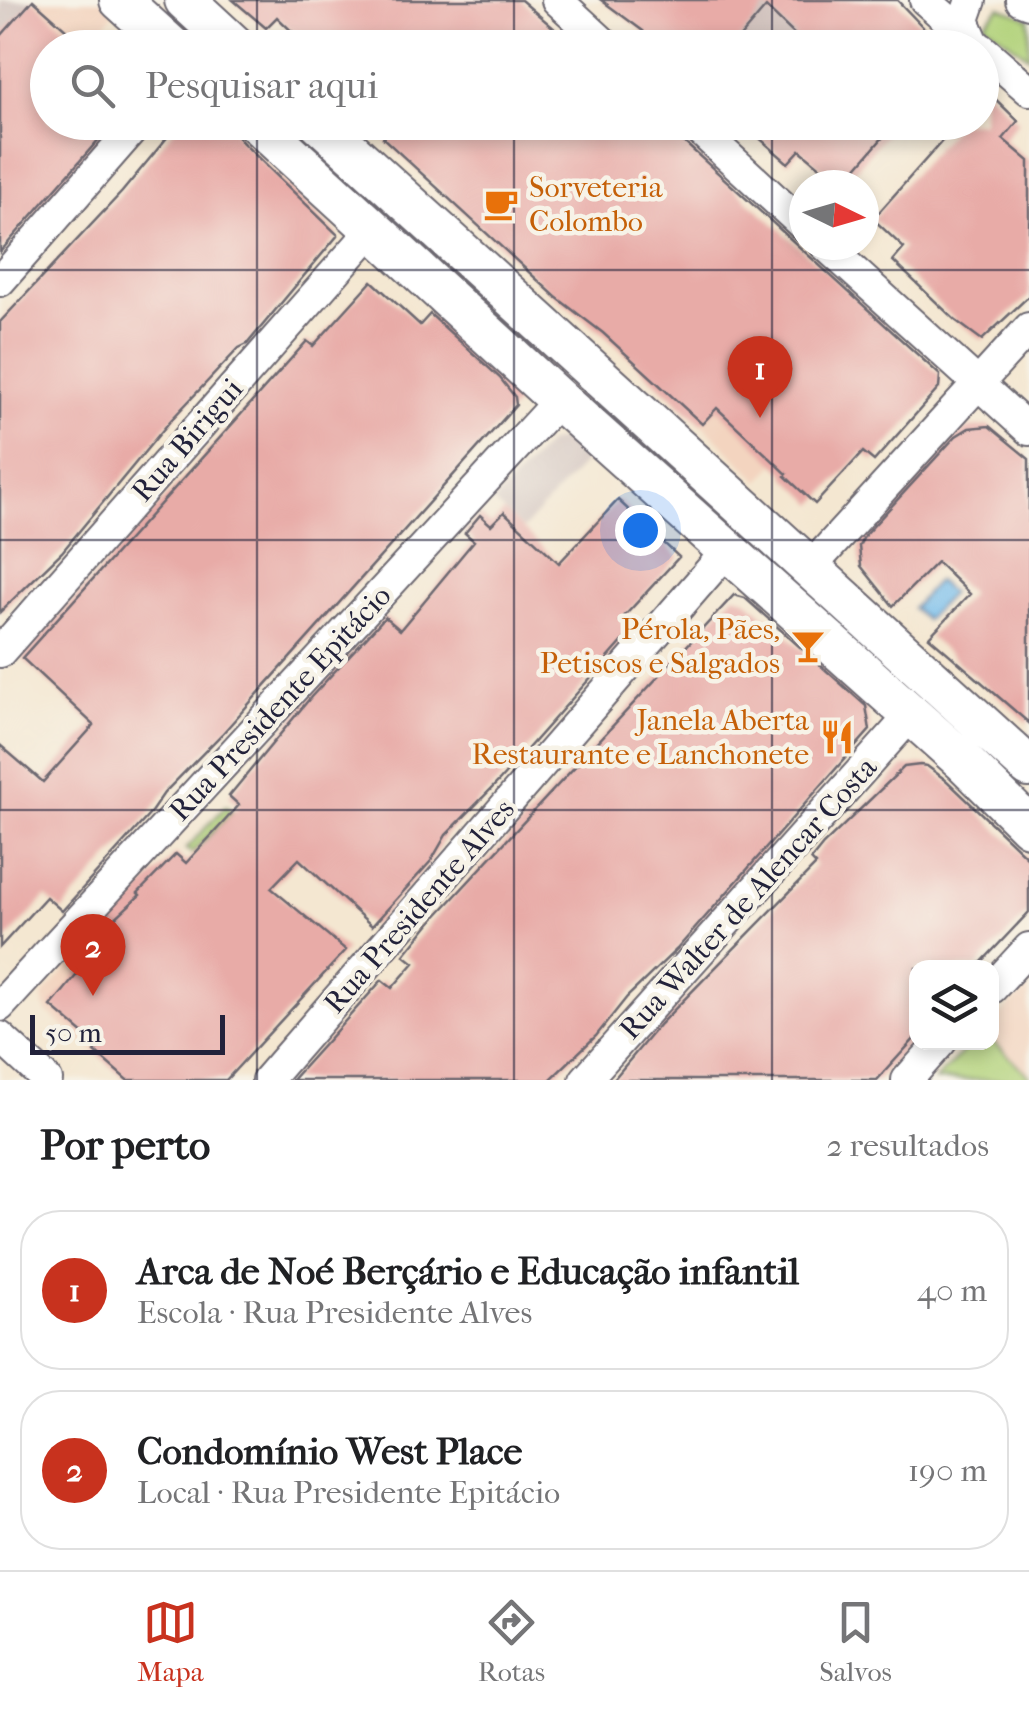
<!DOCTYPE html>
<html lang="pt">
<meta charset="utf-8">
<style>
:root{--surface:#fff;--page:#f2f2f2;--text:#202124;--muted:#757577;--line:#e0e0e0;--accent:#c8321e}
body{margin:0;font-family:"IM FELL French Canon",serif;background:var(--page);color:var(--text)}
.controls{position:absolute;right:30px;bottom:30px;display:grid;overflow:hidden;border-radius:20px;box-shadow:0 5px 15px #0003}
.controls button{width:90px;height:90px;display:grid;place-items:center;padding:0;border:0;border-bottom:2px solid var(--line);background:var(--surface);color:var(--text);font:50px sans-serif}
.compass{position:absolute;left:789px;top:170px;width:90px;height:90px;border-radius:50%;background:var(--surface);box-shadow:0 5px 15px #0003;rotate:95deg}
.scale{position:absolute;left:30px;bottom:25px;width:195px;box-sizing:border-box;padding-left:10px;border:5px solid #22223b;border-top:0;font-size:28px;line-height:35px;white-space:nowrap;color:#22223b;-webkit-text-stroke:8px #f7f3e8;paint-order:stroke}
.you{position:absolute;left:640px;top:530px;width:35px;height:35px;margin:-25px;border:8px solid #fff;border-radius:50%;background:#1a73e8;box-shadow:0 0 0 15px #1a73e833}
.badge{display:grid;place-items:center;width:65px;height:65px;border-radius:50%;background:var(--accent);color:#fff;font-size:32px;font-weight:700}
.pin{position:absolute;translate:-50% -82px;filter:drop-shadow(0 2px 5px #0008)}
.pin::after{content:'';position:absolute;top:52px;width:35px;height:30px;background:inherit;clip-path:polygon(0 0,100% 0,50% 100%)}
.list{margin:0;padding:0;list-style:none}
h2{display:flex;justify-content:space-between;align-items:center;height:130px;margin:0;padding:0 40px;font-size:42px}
h2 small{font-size:32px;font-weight:400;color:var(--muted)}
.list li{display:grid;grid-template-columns:65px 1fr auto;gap:30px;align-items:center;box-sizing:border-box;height:160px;margin:0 20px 20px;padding:0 20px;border:2px solid var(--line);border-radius:40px}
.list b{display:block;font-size:38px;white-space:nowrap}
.list p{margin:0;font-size:32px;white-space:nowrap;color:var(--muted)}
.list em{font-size:32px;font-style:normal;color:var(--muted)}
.icon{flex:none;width:55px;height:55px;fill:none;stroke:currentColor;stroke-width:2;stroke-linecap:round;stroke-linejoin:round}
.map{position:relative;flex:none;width:1029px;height:1080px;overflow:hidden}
.search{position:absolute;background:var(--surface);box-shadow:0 5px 15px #0003;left:30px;right:30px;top:30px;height:110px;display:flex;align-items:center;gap:25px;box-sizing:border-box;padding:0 35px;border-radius:55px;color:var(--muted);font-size:38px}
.sheet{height:490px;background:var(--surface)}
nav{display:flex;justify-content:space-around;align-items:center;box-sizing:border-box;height:140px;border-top:2px solid var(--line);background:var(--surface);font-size:28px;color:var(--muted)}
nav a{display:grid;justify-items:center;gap:5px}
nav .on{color:var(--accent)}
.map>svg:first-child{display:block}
</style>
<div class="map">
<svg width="1029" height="1080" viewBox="0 0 1029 1080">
<rect width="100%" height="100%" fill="#f7f3e8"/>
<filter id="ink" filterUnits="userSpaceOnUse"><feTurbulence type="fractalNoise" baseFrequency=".01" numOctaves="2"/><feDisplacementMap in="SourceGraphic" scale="20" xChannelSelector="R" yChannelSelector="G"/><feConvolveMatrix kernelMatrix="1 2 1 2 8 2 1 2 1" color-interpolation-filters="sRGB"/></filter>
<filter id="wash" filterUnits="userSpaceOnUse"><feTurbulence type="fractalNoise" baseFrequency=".0048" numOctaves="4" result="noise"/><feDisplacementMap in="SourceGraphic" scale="40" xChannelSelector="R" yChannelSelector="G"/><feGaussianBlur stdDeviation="2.25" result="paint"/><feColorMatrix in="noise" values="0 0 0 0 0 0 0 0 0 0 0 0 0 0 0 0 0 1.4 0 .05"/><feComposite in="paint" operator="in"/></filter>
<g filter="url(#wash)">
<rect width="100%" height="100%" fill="#f4e7d1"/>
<!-- built -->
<path fill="#f3d4bf" d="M 33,0 L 102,0 L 116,11 L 86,47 L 0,37 Z
M 760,361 L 818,412 L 760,481 L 702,424 Z
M 92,940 L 149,989 L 95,1052 L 45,1011 L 42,997 Z
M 1029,989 L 1029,1075 L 992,1041 L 992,1022 Z"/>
<!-- industrial -->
<path fill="#cfc0bb" d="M 0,0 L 33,0 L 0,37 Z
M 766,7 L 796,36 L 785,47 L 731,48 Z
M 567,438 L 576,440 L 590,456 L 523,529 L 493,502 L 548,443 Z"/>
<!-- green -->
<path fill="#b1d279" stroke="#6a7a5a" stroke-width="2.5" d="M 1000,7 L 1029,18 L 1029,57 L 984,23 Z
M 226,806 L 232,812 L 192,853 L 186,849 Z
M 992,1041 L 1029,1075 L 1029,1080 L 935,1080 L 972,1043 Z"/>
<!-- water -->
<path fill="#73bcec" stroke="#4a6f94" stroke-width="2.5" d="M 937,581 L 951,593 L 925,620 L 913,608 Z"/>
<g id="blocks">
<!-- building -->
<path fill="#e8aba7" d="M 33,0 L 87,48 L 48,48 L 48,122 L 114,122 L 0,252 L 0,37 Z
M 233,0 L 521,0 L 577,48 L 309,48 L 277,17 L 266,28 Z
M 601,0 L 897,0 L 943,48 L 785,48 L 796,36 L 766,7 L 731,48 L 658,48 L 641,33 L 643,31 Z
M 982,86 L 1018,121 L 1003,139 L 1029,161 L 1029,296 L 982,340 L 955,320 L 893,261 L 904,248 L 873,219 L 959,122 L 982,122 Z
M 180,122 L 230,122 L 240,140 L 338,235 L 247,344 L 239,348 L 171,420 L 62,552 L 0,612 L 0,322 L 122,192 Z
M 397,122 L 662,122 L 940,375 L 939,388 L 874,461 L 863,452 L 815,504 L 785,476 L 787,474 L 717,408 L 702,424 L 603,333 L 556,297 L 383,138 Z
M 741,122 L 896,122 L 842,185 L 800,150 L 788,163 Z
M 372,281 L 420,325 L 430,314 L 500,378 L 515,397 L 516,405 L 222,734 L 164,793 L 149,815 L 62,911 L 46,897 L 0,947 L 0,745 L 43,782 L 94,725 L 22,658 L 307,341 L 313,346 Z
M 989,426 L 1029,459 L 1029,723 L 929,637 L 970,594 L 937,562 L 893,606 L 861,566 L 859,546 L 865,535 L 956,436 L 969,428 Z
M 618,500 L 679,557 L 620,621 L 632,631 L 499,781 L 446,835 L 431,861 L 372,926 L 299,859 L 271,888 L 346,950 L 226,1080 L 127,1080 L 95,1052 L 99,1047 L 51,1006 L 100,947 L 92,940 L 140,895 L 138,893 L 176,854 L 186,863 L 221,825 L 239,805 L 229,796 L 311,697 L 385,617 L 400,630 L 474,541 L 465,533 L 480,515 L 491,525 L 504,512 L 559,563 Z
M 734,595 L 745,598 L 866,706 L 870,730 L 677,949 L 627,997 L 596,1036 L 550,1080 L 292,1080 L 382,980 L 392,988 L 414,963 L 404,955 L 430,923 Z
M 920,765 L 927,766 L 947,781 L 1029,859 L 1029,912 L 976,968 L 916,968 L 916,1037 L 877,1080 L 613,1080 L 660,1024 L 816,865 L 811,860 L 823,845 L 904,767 Z"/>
</g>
</g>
<g filter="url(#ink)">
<use href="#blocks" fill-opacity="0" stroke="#6c6770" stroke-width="2.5"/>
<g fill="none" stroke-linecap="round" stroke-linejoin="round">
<!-- minor casing -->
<g stroke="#6c6770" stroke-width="34">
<path id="minor" d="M 557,0 L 609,48
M 925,0 L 980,48
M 971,0 L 964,20 L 973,41
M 1021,0 L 1029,3
M 982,49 L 1029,90
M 691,122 L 804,226
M 825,245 L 1029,430
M 0,281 L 139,122
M 810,568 L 1029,328
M 0,652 L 374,228
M 992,988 L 1029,948
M 0,1006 L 559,400
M 0,1037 L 47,1080
M 267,1080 L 727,551
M 585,1080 L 911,715
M 907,1080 L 941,1042"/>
</g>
<!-- secondary casing -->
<g stroke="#6c6770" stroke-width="44">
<path id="secondary" d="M 120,0 L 173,48
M 185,0 L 237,48
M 256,122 L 559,400 L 963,761 L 1029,826
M 319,122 L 1029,767"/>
</g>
<!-- minor -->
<use href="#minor" stroke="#fff" stroke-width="30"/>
<!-- secondary -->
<use href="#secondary" stroke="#fff" stroke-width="40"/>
</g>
</g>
<!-- grid -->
<path fill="none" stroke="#22223b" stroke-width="2.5" stroke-opacity="0.55" d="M 257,0 L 257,48M 514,0 L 514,48M 772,0 L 772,48M 257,122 L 257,1080M 514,122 L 514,1080M 772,122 L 772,1080M 0,270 L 1029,270M 0,540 L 1029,540M 0,810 L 1029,810"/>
<!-- icons -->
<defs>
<g id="cafe-bare" transform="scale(2.7)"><path d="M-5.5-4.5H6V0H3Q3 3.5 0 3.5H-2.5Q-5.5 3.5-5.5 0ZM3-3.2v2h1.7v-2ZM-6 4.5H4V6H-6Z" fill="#e8710a" stroke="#f7f3e8" stroke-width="2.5" paint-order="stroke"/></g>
<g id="bar-bare" transform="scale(2.7)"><path d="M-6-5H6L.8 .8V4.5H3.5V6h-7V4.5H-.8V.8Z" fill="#e8710a" stroke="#f7f3e8" stroke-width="2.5" paint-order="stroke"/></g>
<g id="restaurant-bare" transform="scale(2.7)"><path d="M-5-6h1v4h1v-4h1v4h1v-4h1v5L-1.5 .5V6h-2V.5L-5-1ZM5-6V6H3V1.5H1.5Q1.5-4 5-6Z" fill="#e8710a" stroke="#f7f3e8" stroke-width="2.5" paint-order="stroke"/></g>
</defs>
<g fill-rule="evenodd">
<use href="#cafe-bare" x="501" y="204"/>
<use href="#bar-bare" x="808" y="646"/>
<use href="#restaurant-bare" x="837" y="737"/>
</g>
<g text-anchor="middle" stroke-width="9" stroke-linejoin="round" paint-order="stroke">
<!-- food labels -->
<g font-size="30" fill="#c56008" stroke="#f7f3e8" text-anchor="end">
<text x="529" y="197" text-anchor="start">Sorveteria<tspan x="529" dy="34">Colombo</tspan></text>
<text x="780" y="639">Pérola, Pães,<tspan x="780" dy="34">Petiscos e Salgados</tspan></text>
<text x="809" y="730">Janela Aberta<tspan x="809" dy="34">Restaurante e Lanchonete</tspan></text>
</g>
<!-- street labels -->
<g font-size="30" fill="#22223b" stroke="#f7f3e8">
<text transform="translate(187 440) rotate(-49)" y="10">Rua Birigui</text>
<text transform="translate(280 703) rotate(-47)" y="10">Rua Presidente Epitácio</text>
<text transform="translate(748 898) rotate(-48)" y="10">Rua Walter de Alencar Costa</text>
<text transform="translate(419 906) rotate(-49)" y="10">Rua Presidente Alves</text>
</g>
</g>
</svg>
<div class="controls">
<button><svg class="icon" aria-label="layers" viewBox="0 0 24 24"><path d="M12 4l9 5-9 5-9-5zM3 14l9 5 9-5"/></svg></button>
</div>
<svg class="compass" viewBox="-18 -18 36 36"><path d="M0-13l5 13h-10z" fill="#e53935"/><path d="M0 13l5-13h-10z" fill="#757577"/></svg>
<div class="scale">50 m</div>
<div class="you"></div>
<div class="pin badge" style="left:760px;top:418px">1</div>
<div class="pin badge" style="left:93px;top:996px">2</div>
<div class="search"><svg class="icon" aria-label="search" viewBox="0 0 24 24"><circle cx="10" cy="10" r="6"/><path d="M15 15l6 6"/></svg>Pesquisar aqui</div>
</div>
<section class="sheet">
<h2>Por perto<small>2 resultados</small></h2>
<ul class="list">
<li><span class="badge">1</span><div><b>Arca de Noé Berçário e Educação infantil</b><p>Escola · Rua Presidente Alves</p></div><em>40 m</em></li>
<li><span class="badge">2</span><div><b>Condomínio West Place</b><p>Local · Rua Presidente Epitácio</p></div><em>190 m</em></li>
</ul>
</section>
<nav>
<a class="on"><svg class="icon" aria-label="map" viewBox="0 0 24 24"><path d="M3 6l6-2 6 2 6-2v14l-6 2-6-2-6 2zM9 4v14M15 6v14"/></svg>Mapa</a>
<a><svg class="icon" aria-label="directions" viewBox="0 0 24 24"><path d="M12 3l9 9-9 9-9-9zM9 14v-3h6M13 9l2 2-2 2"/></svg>Rotas</a>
<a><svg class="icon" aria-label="saved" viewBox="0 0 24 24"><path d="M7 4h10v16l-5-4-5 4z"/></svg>Salvos</a>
</nav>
